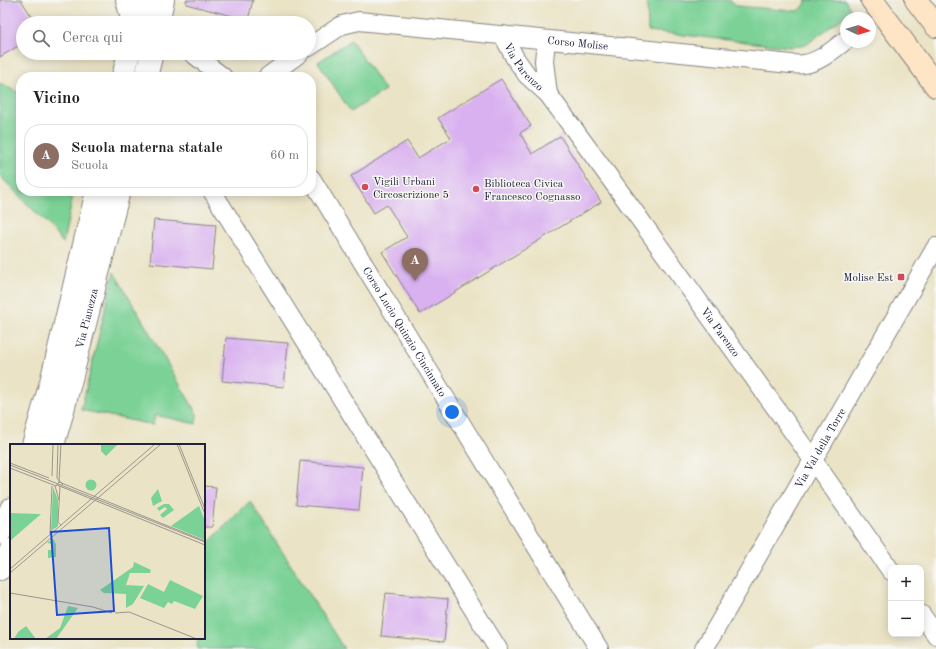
<!DOCTYPE html>
<html lang="it">
<meta charset="utf-8">
<style>
:root{--surface:#fff;--page:#f2f2f2;--text:#222;--muted:#767676;--line:#e0e0e0;--accent:#db2777}
body{margin:0;font-family:"Old Standard TT",serif;background:var(--page);color:var(--text)}
.controls{position:absolute;right:12px;bottom:12px;display:grid;overflow:hidden;border-radius:8px;box-shadow:0 2px 10px #0003}
.controls button{width:36px;height:36px;display:grid;place-items:center;padding:0;border:0;border-bottom:1px solid var(--line);background:var(--surface);color:var(--text);font:20px sans-serif}
.compass{position:absolute;left:840px;top:12px;width:36px;height:36px;border-radius:50%;background:var(--surface);box-shadow:0 2px 10px #0003;rotate:94deg}
.you{position:absolute;left:452px;top:412px;width:14px;height:14px;margin:-10px;border:3px solid #fff;border-radius:50%;background:#1a73e8;box-shadow:0 0 0 6px #1a73e833}
.badge{display:grid;place-items:center;width:26px;height:26px;border-radius:50%;background:var(--accent);color:#fff;font-size:13px;font-weight:700}
.pin{position:absolute;translate:-50% -33px;filter:drop-shadow(0 1px 2px #0008)}
.pin::after{content:'';position:absolute;top:21px;width:14px;height:12px;background:inherit;clip-path:polygon(0 0,100% 0,50% 100%)}
.list{margin:0;padding:0;list-style:none}
h2{display:flex;justify-content:space-between;align-items:center;height:52px;margin:0;padding:0 16px;font-size:17px}
h2 small{font-size:13px;font-weight:400;color:var(--muted)}
.list li{display:grid;grid-template-columns:26px 1fr auto;gap:12px;align-items:center;box-sizing:border-box;height:64px;margin:0 8px 8px;padding:0 8px;border:1px solid var(--line);border-radius:16px}
.list b{display:block;font-size:15px;white-space:nowrap}
.list p{margin:0;font-size:13px;white-space:nowrap;color:var(--muted)}
.list em{font-size:13px;font-style:normal;color:var(--muted)}
.icon{flex:none;width:22px;height:22px;fill:none;stroke:currentColor;stroke-width:2;stroke-linecap:round;stroke-linejoin:round}
.map{position:relative;flex:none;width:936px;height:649px;overflow:hidden}
.search{position:absolute;background:var(--surface);box-shadow:0 2px 10px #0003;left:16px;top:16px;width:300px;height:44px;display:flex;align-items:center;gap:10px;box-sizing:border-box;padding:0 14px;border-radius:22px;color:var(--muted);font-size:15px}
.panel{position:absolute;background:var(--surface);box-shadow:0 2px 10px #0003;left:16px;top:72px;width:300px;height:124px;border-radius:16px}
.map>svg:first-child{display:block}
</style>
<div class="map">
<svg width="936" height="649" viewBox="0 0 936 649">
<rect width="100%" height="100%" fill="#f6f6f2"/>
<filter id="ink" filterUnits="userSpaceOnUse"><feTurbulence type="fractalNoise" baseFrequency=".025" numOctaves="2"/><feDisplacementMap in="SourceGraphic" scale="8" xChannelSelector="R" yChannelSelector="G"/><feConvolveMatrix kernelMatrix="1 2 1 2 8 2 1 2 1" color-interpolation-filters="sRGB"/></filter>
<filter id="wash" filterUnits="userSpaceOnUse"><feTurbulence type="fractalNoise" baseFrequency=".012" numOctaves="4" result="noise"/><feDisplacementMap in="SourceGraphic" scale="16" xChannelSelector="R" yChannelSelector="G"/><feGaussianBlur stdDeviation="0.9" result="paint"/><feColorMatrix in="noise" values="0 0 0 0 0 0 0 0 0 0 0 0 0 0 0 0 0 1.4 0 .05"/><feComposite in="paint" operator="in"/></filter>
<g filter="url(#wash)">
<rect width="100%" height="100%" fill="#eae3c5"/>
<!-- green -->
<path fill="#7bd296" stroke="#4e7a68" d="M 647,0 L 730,0 L 732,3 L 737,6 L 797,11 C 802,8 806,6 806,0 L 845,0 L 852,11 L 807,44 L 801,46 L 790,47 L 648,31 Z
M 351,40 L 385,90 L 351,112 L 318,62 Z
M 0,83 L 21,94 L 21,191 L 74,191 L 63,243 L 49,226 L 0,176 Z
M 114,272 L 197,414 L 196,424 L 155,415 L 153,425 L 81,410 Z
M 250,501 L 344,649 L 197,649 L 198,638 L 204,638 L 204,568 L 206,545 Z"/>
<g id="blocks">
<!-- building -->
<path fill="#d9b1f0" d="M 0,0 L 21,0 L 36,23 L 23,23 L 23,43 L 0,57 Z
M 186,0 L 253,0 L 248,20 L 186,4 Z
M 501,79 L 531,126 L 520,133 L 532,154 L 560,136 L 601,202 L 420,314 L 382,252 L 407,237 L 387,205 L 374,213 L 351,176 L 407,141 L 418,158 L 451,138 L 438,118 Z
M 154,220 L 216,225 L 212,269 L 150,263 Z
M 226,338 L 288,343 L 284,387 L 222,381 Z
M 300,461 L 363,467 L 359,510 L 296,505 Z
M 204,486 L 216,487 L 212,527 L 204,527 Z
M 386,593 L 448,599 L 444,642 L 381,636 Z"/>
</g>
</g>
<g filter="url(#ink)">
<use href="#blocks" fill-opacity="0" stroke="#868280" stroke-width="1"/>
<g fill="none" stroke-linecap="round" stroke-linejoin="round">
<!-- minor casing -->
<g stroke="#868280" stroke-width="20">
<g id="minor">
<path d="M 125,0 L 131,23"/>
<path id="s1" d="M 503,35 L 515,58 L 527,75 L 548,94 L 623,196 L 813,460 L 891,571"/>
<path d="M 546,40 L 544,61 L 548,94"/>
<path id="s2" d="M 309,47 L 342,25 L 359,21 L 791,64 C 795,64 800,65 804,64 C 820,62 834,49 846,40"/>
<path d="M 192,53 L 223,77"/>
<path d="M 267,77 L 300,53"/>
<path id="s3" d="M 311,178 L 599,649"/>
<path d="M 212,191 L 498,649"/>
<path d="M 921,614 L 936,635"/>
<path id="s4" d="M 704,649 L 936,247"/>
</g>
</g>
<!-- tertiary casing -->
<g stroke="#868280" stroke-width="24">
<g id="tertiary">
<path d="M 136,23 L 142,0"/>
<path d="M 158,23 L 163,0"/>
<path d="M 123,77 L 129,53"/>
<path d="M 146,77 L 152,53"/>
<path d="M 33,445 L 51,382 L 97,191"/>
<path id="s5" d="M 53,445 L 62,414 L 119,191"/>
<path d="M 0,533 L 11,509"/>
<path d="M 0,569 L 11,550"/>
</g>
</g>
<!-- secondary casing -->
<g stroke="#868280" stroke-width="24">
<path id="secondary" d="M 872,0 L 936,86
M 916,0 L 936,26"/>
</g>
<!-- minor -->
<use href="#minor" stroke="#fff" stroke-width="18"/>
<!-- tertiary -->
<use href="#tertiary" stroke="#fff" stroke-width="22"/>
<!-- secondary -->
<use href="#secondary" stroke="#fee5c5" stroke-width="22"/>
</g>
</g>
<!-- markers -->
<g fill="#d1495b" stroke="#f6f6f2" stroke-width="1.5">
<circle cx="365" cy="187" r="4"/>
<circle cx="476" cy="189" r="4"/>
<rect x="897" y="273" width="8" height="8" rx="2"/>
</g>
<g text-anchor="middle" stroke-width="3" stroke-linejoin="round" paint-order="stroke">
<!-- street labels -->
<g font-size="11" fill="#22223b" stroke="#f6f6f2">
<text dy="4" stroke="none"><textPath href="#s2" startOffset="277">Corso Molise</textPath></text>
<text dy="4" stroke="none"><textPath href="#s1" startOffset="38">Via Parenzo</textPath></text>
<text dy="4" stroke="none"><textPath href="#s5" startOffset="131">Via Pianezza</textPath></text>
<text dy="4" stroke="none"><textPath href="#s3" startOffset="180">Corso Lucio Quinzio Cincinnato</textPath></text>
<text dy="4" stroke="none"><textPath href="#s1" startOffset="369">Via Parenzo</textPath></text>
<text dy="4" stroke="none"><textPath href="#s4" startOffset="232">Via Val della Torre</textPath></text>
</g>
<!-- poi labels -->
<g font-size="11" fill="#22223b" stroke="#f6f6f2" text-anchor="start">
<text x="373" y="185">Vigili Urbani<tspan x="373" dy="13">Circoscrizione 5</tspan></text>
<text x="484" y="187">Biblioteca Civica<tspan x="484" dy="13">Francesco Cognasso</tspan></text>
<text x="893" y="281" text-anchor="end">Molise Est</text>
</g>
</g>
<!-- overview -->
<g transform="translate(10 444)">
<rect width="195" height="195" fill="#eae3c5"/>
<path d="M 91,0 L 108,0 L 96,12 L 91,7 ZM75.5 41a5.5 5.5 0 1 1 11 0a5.5 5.5 0 1 1-11 0ZM 43,43 L 48,56 L 48,82 L 41,87 ZM 148,45 L 152,57 L 143,62 L 141,54 ZM 154,60 L 159,60 L 164,66 L 153,74 L 150,71 L 157,65 L 155,63 L 149,67 L 147,64 ZM 189,62 L 195,77 L 195,96 L 161,82 ZM 0,69 L 29,70 L 31,70 L 0,97 ZM 43,95 L 46,100 L 46,113 L 38,114 L 38,106 L 43,106 L 43,100 L 37,99 ZM 124,118 L 141,126 L 140,129 L 120,129 L 116,141 L 134,142 L 123,160 L 116,164 L 116,150 L 94,149 L 90,146 L 123,123 ZM 160,136 L 193,152 L 185,165 L 164,157 L 162,160 L 158,158 L 154,164 L 130,154 L 138,140 L 154,148 ZM 58,162 L 68,164 L 46,195 L 35,195 L 50,184 ZM 16,182 L 26,195 L 4,195 L 8,188 Z" fill="#7bd296"/>
<path fill="none" stroke="#9a968e" stroke-width="1" d="M 48,0 L 47,34 L 53,41M 167,0 L 195,70M 169,0 L 195,65M 0,19 L 39,34M 0,21 L 195,98M 0,24 L 46,42 L 49,38 L 51,0M 42,32 L 43,0M 49,38 L 195,97M 47,41 L 195,101M 45,42 L 49,56M 50,42 L 48,78 L 51,81M 40,90 L 42,42M 0,125 L 145,0M 0,129 L 151,0M 0,149 L 83,163 L 102,169M 105,169 L 119,168 L 187,195"/>
<path fill="#1d4ed8" fill-opacity="0.15" stroke="#1d4ed8" stroke-width="2" d="M 99,84 L 104,167 L 47,171 L 41,88 Z"/>
<rect width="195" height="195" fill="none" stroke="#22223b" stroke-width="2"/>
</g>
</svg>
<div class="controls">
<button>+</button>
<button>−</button>
</div>
<svg class="compass" viewBox="-18 -18 36 36"><path d="M0-13l5 13h-10z" fill="#e53935"/><path d="M0 13l5-13h-10z" fill="#767676"/></svg>
<div class="you"></div>
<div class="pin badge" style="left:415px;top:281px;background:#8d6e63">A</div>
<div class="search"><svg class="icon" aria-label="search" viewBox="0 0 24 24"><circle cx="10" cy="10" r="6"/><path d="M15 15l6 6"/></svg>Cerca qui</div>
<section class="panel">
<h2>Vicino<small></small></h2>
<ul class="list">
<li><span class="badge" style="background:#8d6e63">A</span><div><b>Scuola materna statale</b><p>Scuola</p></div><em>60 m</em></li>
</ul>
</section>
</div>
